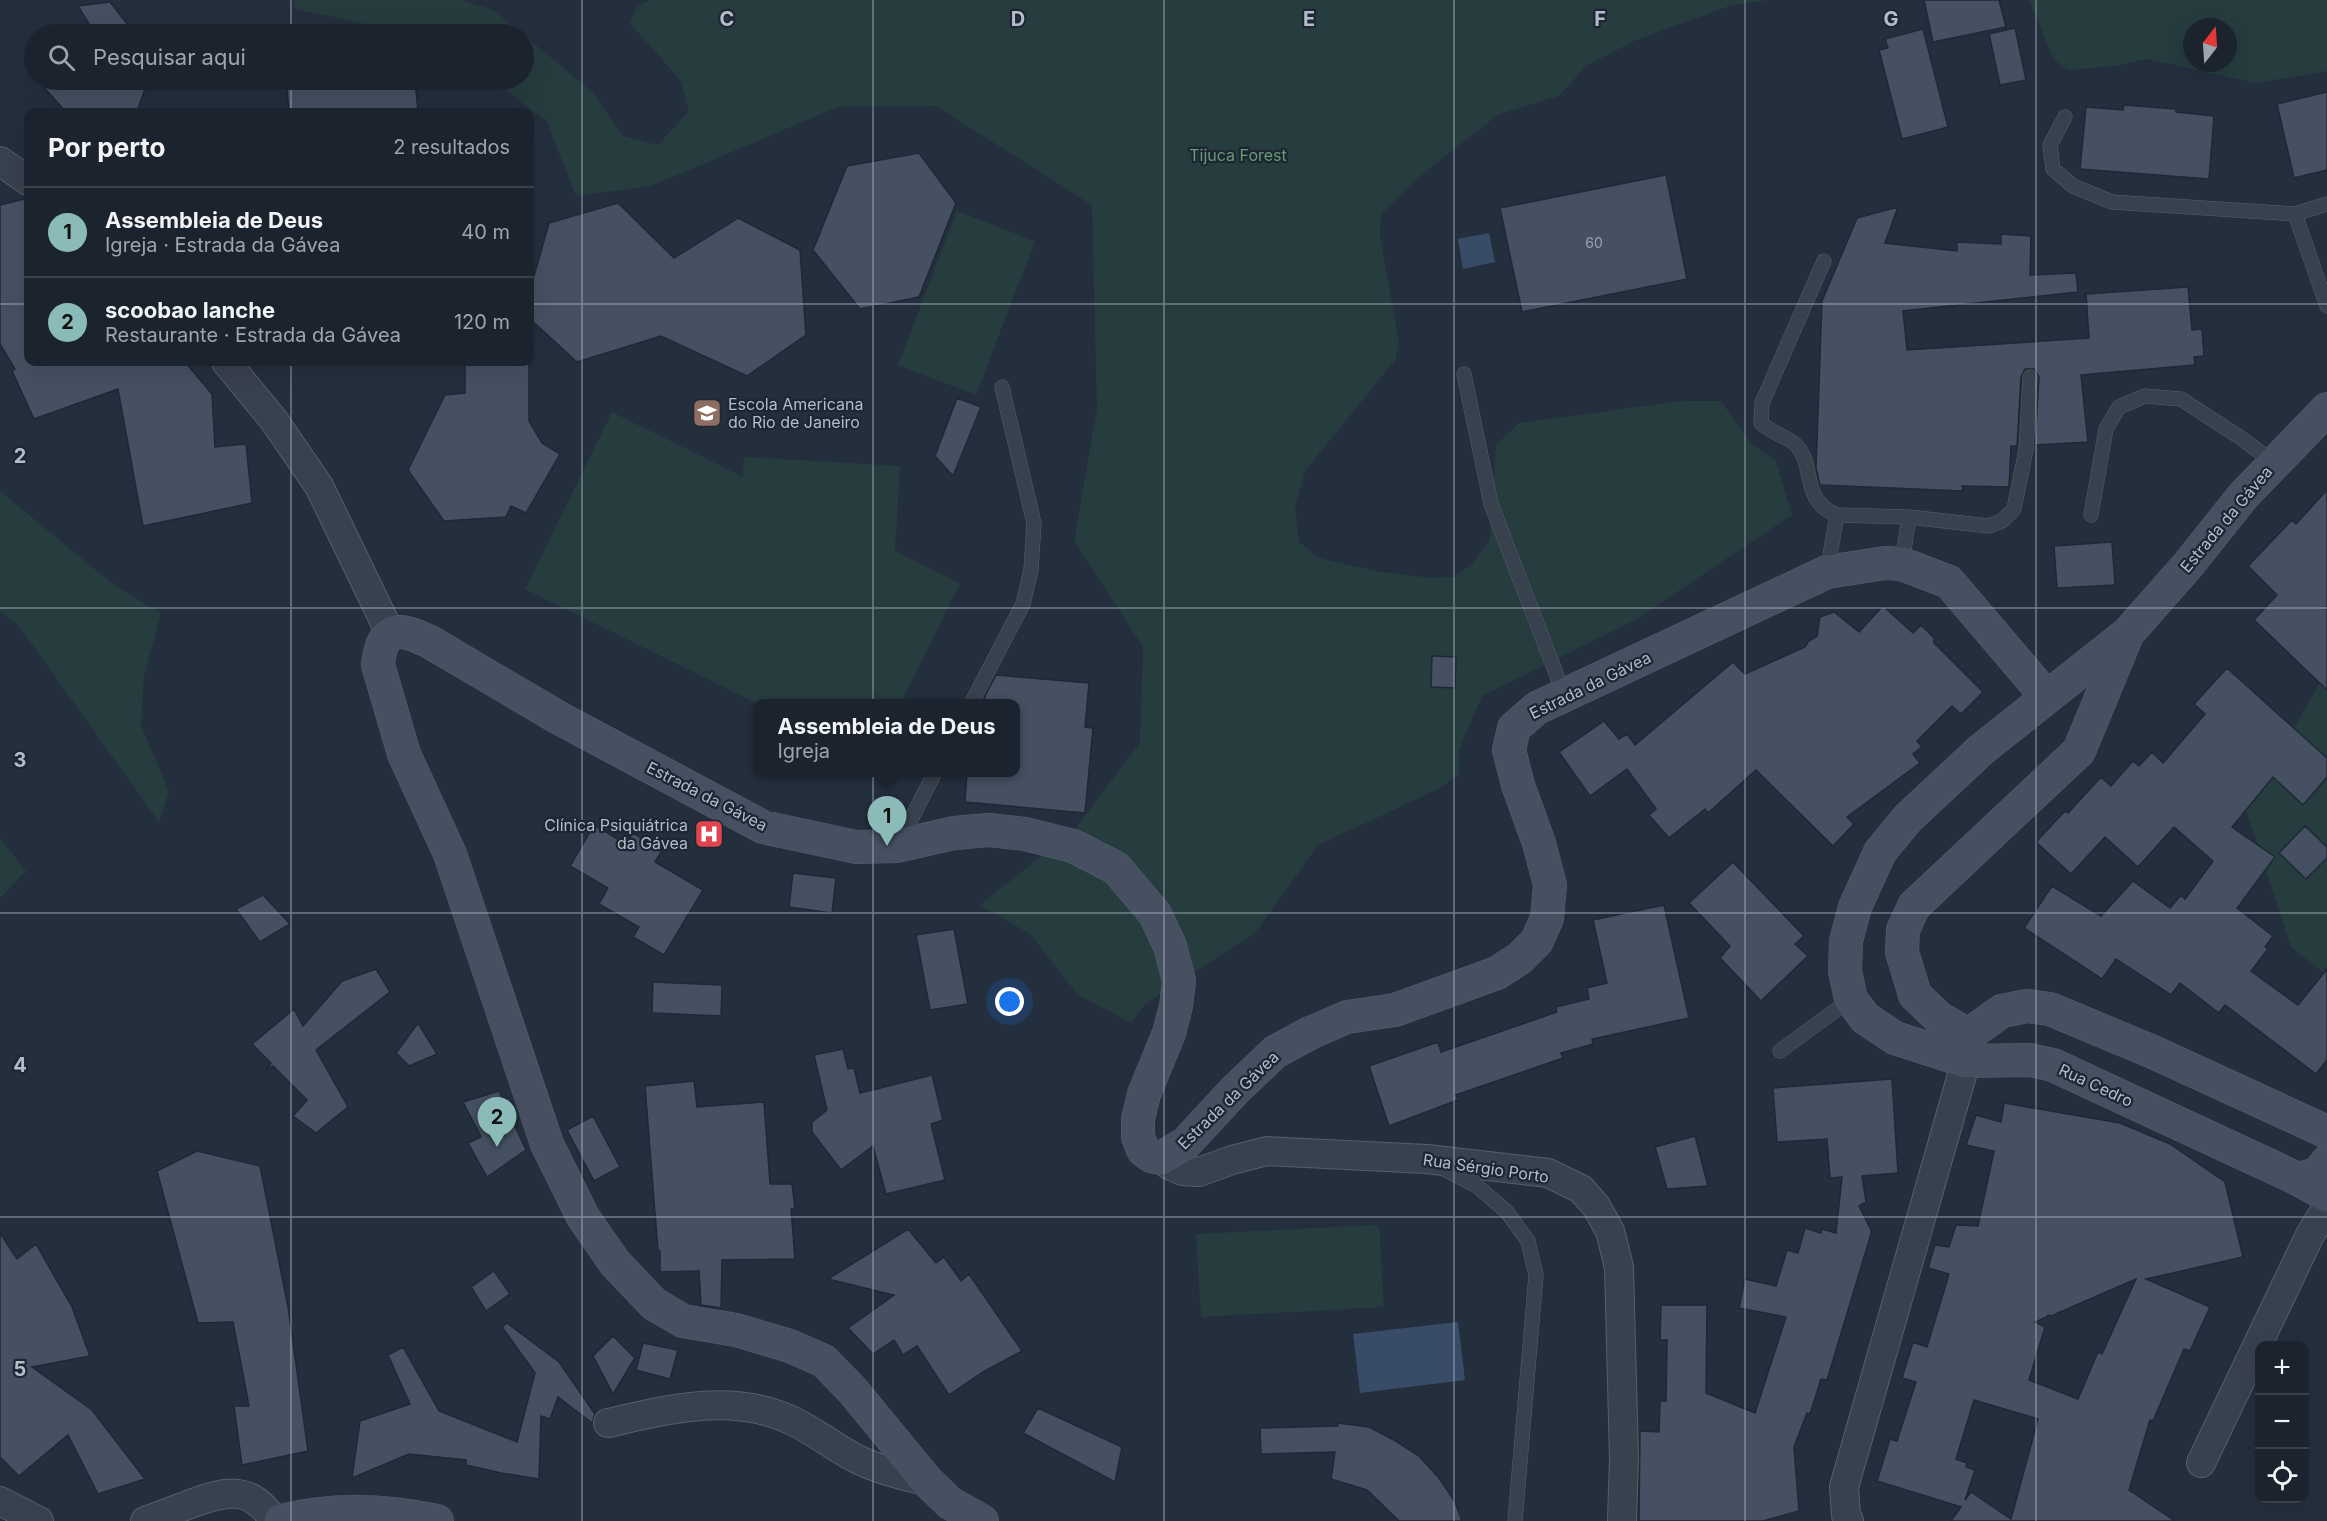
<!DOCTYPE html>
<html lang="pt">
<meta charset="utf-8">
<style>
:root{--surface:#1b232e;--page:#282f3a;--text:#f1f3f6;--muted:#a0a4aa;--line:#39404a;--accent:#8bbbb9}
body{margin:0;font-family:Inter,sans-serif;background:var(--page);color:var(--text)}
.controls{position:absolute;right:18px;bottom:18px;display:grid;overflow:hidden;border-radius:12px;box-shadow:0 6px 24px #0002}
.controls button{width:54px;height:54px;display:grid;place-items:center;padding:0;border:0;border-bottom:2px solid var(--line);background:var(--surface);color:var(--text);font:30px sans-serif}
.compass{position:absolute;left:2183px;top:18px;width:54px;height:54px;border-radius:50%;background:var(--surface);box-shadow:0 6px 24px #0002;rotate:17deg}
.you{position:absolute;left:1010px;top:1002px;width:21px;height:21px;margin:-15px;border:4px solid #fff;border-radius:50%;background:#1a73e8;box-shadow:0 0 0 9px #1a73e833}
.badge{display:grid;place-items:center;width:39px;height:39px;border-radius:50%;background:var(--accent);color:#111;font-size:20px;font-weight:700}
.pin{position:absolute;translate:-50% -50px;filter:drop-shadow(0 2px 3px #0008)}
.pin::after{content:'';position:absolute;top:32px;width:21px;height:18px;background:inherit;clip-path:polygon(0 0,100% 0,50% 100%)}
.popup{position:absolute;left:753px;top:699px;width:267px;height:78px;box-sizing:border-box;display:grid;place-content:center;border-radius:12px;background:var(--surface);filter:drop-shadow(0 2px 4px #0005);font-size:20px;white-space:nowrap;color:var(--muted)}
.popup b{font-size:22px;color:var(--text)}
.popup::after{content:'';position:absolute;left:50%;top:100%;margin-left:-12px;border:12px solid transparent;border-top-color:var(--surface)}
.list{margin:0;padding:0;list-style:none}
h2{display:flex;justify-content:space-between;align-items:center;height:78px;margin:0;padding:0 24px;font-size:26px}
h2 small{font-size:20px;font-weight:400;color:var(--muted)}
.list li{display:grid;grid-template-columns:39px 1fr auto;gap:18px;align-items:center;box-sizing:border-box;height:90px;padding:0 24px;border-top:2px solid var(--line)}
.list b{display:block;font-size:22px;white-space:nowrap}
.list p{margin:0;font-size:20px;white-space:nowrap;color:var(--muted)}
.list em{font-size:20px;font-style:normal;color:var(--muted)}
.icon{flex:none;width:33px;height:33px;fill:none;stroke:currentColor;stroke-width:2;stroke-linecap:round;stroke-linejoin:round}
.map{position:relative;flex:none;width:2327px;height:1521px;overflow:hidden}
.search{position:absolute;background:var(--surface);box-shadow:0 6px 24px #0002;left:24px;top:24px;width:510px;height:66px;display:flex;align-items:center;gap:15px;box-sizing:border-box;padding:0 21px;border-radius:33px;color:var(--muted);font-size:22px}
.panel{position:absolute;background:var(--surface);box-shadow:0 6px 24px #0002;left:24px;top:108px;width:510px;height:258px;border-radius:12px}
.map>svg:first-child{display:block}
</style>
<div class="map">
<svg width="2327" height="1521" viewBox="0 0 2327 1521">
<rect width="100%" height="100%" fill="#242f3e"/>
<!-- green -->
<path fill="#263c3f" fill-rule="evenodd" d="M 293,0 L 460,0 L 493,10 L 522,34 L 413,34 L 295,9 Z
M 651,0 L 1768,0 L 1732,5 L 1636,40 L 1587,65 L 1559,96 L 1499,114 L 1415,180 L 1381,214 L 1380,235 L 1399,343 L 1395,360 L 1305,471 L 1295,508 L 1299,542 L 1319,558 L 1376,571 L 1432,578 L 1453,577 L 1471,565 L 1489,542 L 1496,445 L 1519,423 L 1682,401 L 1721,401 L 1751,443 L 1776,461 L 1792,515 L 1635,620 L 1482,696 L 1459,750 L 1460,774 L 1438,789 L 1318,845 L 1255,933 L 1145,1004 L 1131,1023 L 1078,995 L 1030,934 L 980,905 L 1075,829 L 1140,743 L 1143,647 L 1074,541 L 1097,409 L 1092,205 L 936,106 L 838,107 L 651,186 L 576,196 L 547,122 L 492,80 L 524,80 L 524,35 L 592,92 L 623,136 L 658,145 L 689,111 L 681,81 L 630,23 L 637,6 Z
M 2029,0 L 2327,0 L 2327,71 L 2256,83 L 2147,59 L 2115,66 L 2068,70 L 2054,60 ZM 2192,27 L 2228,27 L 2228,63 L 2192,63 Z
M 957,211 L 1035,241 L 976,395 L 898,365 Z
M 612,412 L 743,477 L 744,457 L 900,466 L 895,551 L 960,583 L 901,703 L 758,704 L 525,589 Z
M 0,491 L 115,586 L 161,613 L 144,676 L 141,725 L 169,792 L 159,822 L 18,625 L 0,611 Z
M 2327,671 L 2327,976 L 2291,947 L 2246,810 Z
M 0,838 L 26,871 L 0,898 Z
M 1379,1225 L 1384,1307 L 1201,1317 L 1196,1234 Z"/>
<!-- water -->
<path fill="#394c67" d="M 1489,233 L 1495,262 L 1463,269 L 1458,239 Z
M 1458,1322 L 1465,1380 L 1360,1393 L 1353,1334 Z"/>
<!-- building -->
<path fill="#455162" stroke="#1f2835" stroke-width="1.5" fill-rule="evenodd" d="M 1924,0 L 1999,0 L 2006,27 L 1933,42 Z
M 110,2 L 135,34 L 57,34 L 59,29 L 89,24 L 78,6 Z
M 2015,28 L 2026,80 L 2000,85 L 1989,34 Z
M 1923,29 L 1948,127 L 1902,139 L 1879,50 L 1888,48 L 1885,39 Z
M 41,80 L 148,80 L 137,112 L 66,112 L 40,83 Z
M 286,80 L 415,80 L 418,112 L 289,112 Z
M 2327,92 L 2327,170 L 2294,178 L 2277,104 Z
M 2124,105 L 2176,109 L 2176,112 L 2214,116 L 2209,179 L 2080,169 L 2086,107 L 2123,110 Z
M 919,153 L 956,203 L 919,297 L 860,309 L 813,250 L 847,166 Z
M 1666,175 L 1687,279 L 1522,312 L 1500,208 Z
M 28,198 L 28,362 L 185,362 L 212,394 L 215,447 L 246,444 L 252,503 L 143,526 L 118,389 L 34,419 L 12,371 L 15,369 L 0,344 L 0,205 Z
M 618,203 L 674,258 L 738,218 L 800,250 L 806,335 L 747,376 L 661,336 L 577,362 L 530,319 L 530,290 L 549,223 Z
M 1898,207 L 1885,243 L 1957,251 L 1957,242 L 2001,244 L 2001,234 L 2031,236 L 2030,275 L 2076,273 L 2078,292 L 1903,311 L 1907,350 L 2089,338 L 2086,294 L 2188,287 L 2192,330 L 2202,329 L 2204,356 L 2194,357 L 2195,365 L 2081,375 L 2088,442 L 2035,445 L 2039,377 L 2034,369 L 2025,369 L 2021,377 L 2017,446 L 2011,446 L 2009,487 L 1962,486 L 1963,491 L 1820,485 L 1816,468 L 1822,301 L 1857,218 Z
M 465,362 L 529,362 L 529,421 L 542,443 L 560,454 L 526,513 L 511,506 L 506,517 L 444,521 L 408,470 L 445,395 L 465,393 Z
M 957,398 L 981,407 L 953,476 L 935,456 Z
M 2327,490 L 2327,690 L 2254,620 L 2277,595 L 2248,566 L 2292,520 L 2296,524 Z
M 2112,542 L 2115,585 L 2057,588 L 2054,546 Z
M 1883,606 L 1913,633 L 1921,625 L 1934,638 L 1934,643 L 1983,692 L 1961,714 L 1952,706 L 1917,741 L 1922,747 L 1913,754 L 1920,763 L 1847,817 L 1854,824 L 1833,846 L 1756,770 L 1708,813 L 1705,809 L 1669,838 L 1649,815 L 1656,809 L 1627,769 L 1590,796 L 1559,752 L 1604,721 L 1619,739 L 1627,734 L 1635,745 L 1733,662 L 1745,674 L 1805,647 L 1808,642 L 1817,636 L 1820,617 L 1834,612 L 1859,632 Z
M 1432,656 L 1456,657 L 1455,688 L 1431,687 Z
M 2227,668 L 2327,758 L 2327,777 L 2303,805 L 2273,777 L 2232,827 L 2275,857 L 2237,908 L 2273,936 L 2265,947 L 2268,949 L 2251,971 L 2298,1005 L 2327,969 L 2327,1060 L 2316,1074 L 2225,1005 L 2219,1013 L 2180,983 L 2171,995 L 2116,959 L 2102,979 L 2024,928 L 2052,886 L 2101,916 L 2133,881 L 2170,908 L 2181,895 L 2185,899 L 2213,861 L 2174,827 L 2138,867 L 2105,837 L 2071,874 L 2036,842 L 2065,811 L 2068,813 L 2101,777 L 2111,786 L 2133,761 L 2139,766 L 2152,752 L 2163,763 L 2205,714 L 2194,704 Z
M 996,675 L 1089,683 L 1085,727 L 1093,728 L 1085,813 L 965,802 L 967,772 L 1016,772 L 1016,704 L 985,704 L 985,696 Z
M 594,825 L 626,844 L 633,833 L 662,850 L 655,862 L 703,890 L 664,955 L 633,937 L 639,927 L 599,904 L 608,888 L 570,866 Z
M 2305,826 L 2327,847 L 2327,858 L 2306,879 L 2279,853 Z
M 1733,862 L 1804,936 L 1795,944 L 1808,956 L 1761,1001 L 1720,958 L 1730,946 L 1689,903 Z
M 793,873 L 836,878 L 832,913 L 789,907 Z
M 263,895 L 290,924 L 260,942 L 236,909 Z
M 1664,905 L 1689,1018 L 1592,1039 L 1593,1044 L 1561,1053 L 1563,1058 L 1456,1095 L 1458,1100 L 1389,1126 L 1369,1066 L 1438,1042 L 1441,1052 L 1557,1012 L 1556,1007 L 1589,999 L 1587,988 L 1607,983 L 1593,920 Z
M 954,929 L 968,1004 L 930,1010 L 916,935 Z
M 376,969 L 390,992 L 316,1050 L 348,1107 L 316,1133 L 293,1116 L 307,1100 L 273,1066 L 266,1069 L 271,1063 L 252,1044 L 294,1009 L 303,1026 L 342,981 Z
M 653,982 L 722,985 L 721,1016 L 652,1013 Z
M 418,1023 L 437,1054 L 409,1066 L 396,1053 Z
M 843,1049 L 848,1069 L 854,1068 L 860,1093 L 932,1075 L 943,1120 L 931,1124 L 945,1180 L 886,1194 L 873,1146 L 841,1170 L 812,1132 L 812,1122 L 827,1110 L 814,1055 Z
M 1892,1079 L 1898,1173 L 1862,1176 L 1866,1202 L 1859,1206 L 1871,1230 L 1871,1234 L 1827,1380 L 1821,1379 L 1810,1414 L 1807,1413 L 1794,1447 L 1799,1511 L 1763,1521 L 1639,1521 L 1640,1431 L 1659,1432 L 1660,1401 L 1666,1401 L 1667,1340 L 1660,1340 L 1661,1305 L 1707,1305 L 1706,1393 L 1755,1413 L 1786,1317 L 1739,1308 L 1745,1279 L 1776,1286 L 1787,1250 L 1798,1253 L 1805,1228 L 1821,1233 L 1822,1229 L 1836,1233 L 1842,1177 L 1830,1178 L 1827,1139 L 1777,1142 L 1773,1088 Z
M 694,1081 L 697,1107 L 764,1102 L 770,1184 L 792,1184 L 795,1208 L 791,1209 L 795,1259 L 722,1260 L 721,1308 L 701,1305 L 699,1271 L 660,1272 L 660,1251 L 658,1251 L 645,1086 Z
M 499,1091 L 526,1150 L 487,1177 L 468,1143 L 481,1137 L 463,1102 Z
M 2004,1103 L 2120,1123 L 2170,1144 L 2225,1182 L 2243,1257 L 2146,1279 L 2210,1307 L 2190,1351 L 2184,1349 L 2153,1421 L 2150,1420 L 2129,1490 L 2175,1521 L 1951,1521 L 1961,1507 L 1877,1481 L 1890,1439 L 1897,1441 L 1916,1382 L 1902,1378 L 1913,1342 L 1927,1347 L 1949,1274 L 1928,1268 L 1935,1245 L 1949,1247 L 1956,1225 L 1978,1226 L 1994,1151 L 1966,1145 L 1976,1115 L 2001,1122 ZM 2136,1279 L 2102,1354 L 2098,1352 L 2078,1399 L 2029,1380 L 2045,1327 L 2035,1322 L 2047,1317 L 2048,1315 L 2051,1316 ZM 1974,1400 L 2038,1419 L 2011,1519 L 1971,1492 L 1965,1500 L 1975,1470 L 1966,1467 L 1967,1463 L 1956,1459 Z
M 593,1116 L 620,1167 L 594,1181 L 567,1130 Z
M 1695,1136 L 1708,1186 L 1667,1189 L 1655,1147 Z
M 197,1151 L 260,1166 L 288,1307 L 308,1451 L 242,1465 L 234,1406 L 249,1406 L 233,1322 L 198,1323 L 157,1171 Z
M 908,1229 L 936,1263 L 944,1257 L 961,1281 L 969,1274 L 1022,1351 L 983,1372 L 949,1395 L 917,1346 L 903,1355 L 894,1340 L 873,1354 L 848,1328 L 894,1295 L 828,1279 Z
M 0,1233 L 17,1259 L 36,1244 L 72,1307 L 90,1356 L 32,1367 L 92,1410 L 145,1479 L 98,1494 L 68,1435 L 19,1476 L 0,1457 Z
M 494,1271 L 510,1294 L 486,1311 L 471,1287 Z
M 507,1323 L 559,1362 L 595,1414 L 592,1423 L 558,1397 L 550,1419 L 541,1416 L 539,1479 L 501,1473 L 466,1465 L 466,1460 L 409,1454 L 352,1478 L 360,1421 L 410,1404 L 388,1355 L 403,1347 L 439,1411 L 517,1442 L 535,1373 L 502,1327 Z
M 613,1336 L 635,1358 L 613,1394 L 593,1356 Z
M 643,1343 L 678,1350 L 670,1379 L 636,1370 Z
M 1038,1408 L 1122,1447 L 1115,1482 L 1023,1433 Z
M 1338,1423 L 1369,1427 L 1394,1440 L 1419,1456 L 1439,1478 L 1455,1502 L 1462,1521 L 1399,1521 L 1367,1490 L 1331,1479 L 1335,1452 L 1261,1454 L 1260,1428 L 1338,1426 Z"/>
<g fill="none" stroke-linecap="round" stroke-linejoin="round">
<!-- lane casing -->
<g stroke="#565f6c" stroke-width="15">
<path id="lane" d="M 2065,117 L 2050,145 L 2053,169 L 2073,186 L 2112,202 L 2295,214 L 2327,204
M 2295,214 L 2327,306
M 1824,261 L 1762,403 L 1761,423 C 1771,433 1787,436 1796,445 C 1816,465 1800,501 1837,515 L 1909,517 L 1902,564
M 1464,374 L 1491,504 L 1564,694
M 2091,515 L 2106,429 L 2119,407 L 2145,396 L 2181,399 L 2241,438 L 2273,462
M 1909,517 L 1989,526 L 2002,521 L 2014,509 L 2026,450 L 2030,377
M 1827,572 L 1837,515
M 971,704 L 1023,604 L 1031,570 L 1034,523 L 1002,387
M 900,841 L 935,772
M 1780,1051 L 1851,999
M 1444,1169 L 1477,1186 L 1507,1212 L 1528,1241 L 1536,1275 L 1515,1521"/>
</g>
<!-- street casing -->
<g stroke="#565f6c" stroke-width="30">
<path id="street" d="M 0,161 L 28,181
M 226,362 L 273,419 L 319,486 L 390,633
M 1161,1158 L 1169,1165 L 1182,1171 L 1199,1172 L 1232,1160 L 1267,1151 L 1427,1159 L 1548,1173 L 1581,1189 L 1596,1206 L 1610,1231 L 1619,1267 L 1624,1458 L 1622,1521
M 608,1423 C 671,1409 732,1392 793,1421 C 816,1432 835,1448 857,1459 C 879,1470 903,1476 927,1481
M 2201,1463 L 2310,1235 L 2327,1207
M 0,1501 L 39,1521
M 145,1521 C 161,1515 177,1509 193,1503 C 228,1490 252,1486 274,1521
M 1849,1521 L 1846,1515 L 1844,1487 L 1966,1061 L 1968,1040"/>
</g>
<!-- secondary casing -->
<g stroke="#565f6c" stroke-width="34">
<path id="secondary" d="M 2327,409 L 2243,496 L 2188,565 L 2128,633 L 1982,749 L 1908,818 L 1880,852 L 1855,907 L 1846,941 L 1845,971 L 1851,999 L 1865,1018 L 1895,1038 L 1966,1061 L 2030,1060 L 2053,1065 L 2298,1179 L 2327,1195
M 2127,635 L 2079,751 L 1914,906 L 1903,930 L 1902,952 L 1915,995 L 1939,1018 L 1968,1035 L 2002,1011 L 2027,1006 L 2050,1009 L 2153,1052 L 2327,1132
M 2298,1179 L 2318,1174 L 2327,1162
M 281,1521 C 332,1508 385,1510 437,1521
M 982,1521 L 950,1503 L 927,1481 L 853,1391 L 824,1361 L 790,1346 L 736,1330 L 683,1321 L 654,1304 L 615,1263 L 583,1217 L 547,1144 L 450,854 L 404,754 L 378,665 C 382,625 399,627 430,642 L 559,718 L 763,827 L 856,847 L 897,846 L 954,833 L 989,830 L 1025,834 L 1073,846 L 1116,868 L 1155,914 L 1170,946 L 1179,981 L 1176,1006 L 1169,1033 L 1144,1094 L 1138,1119 L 1138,1137 L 1143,1150 L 1151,1156 L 1161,1158 L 1185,1144 L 1235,1090 L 1275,1052 L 1310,1033 L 1347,1017 L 1395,1010 L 1497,973 L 1520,958 L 1537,941 L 1547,918 L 1550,885 L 1539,843 L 1518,785 L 1509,750 L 1514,728 L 1537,708 L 1827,572 L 1885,563 L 1902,564 L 1949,582 L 2046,696"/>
</g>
<!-- lane -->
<use href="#lane" stroke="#38414e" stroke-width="14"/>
<!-- street -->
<use href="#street" stroke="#38414e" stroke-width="28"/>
<!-- secondary -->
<use href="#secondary" stroke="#465061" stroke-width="33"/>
</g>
<!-- grid -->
<path fill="none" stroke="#b4bcc9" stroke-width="1.5" stroke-opacity="0.55" d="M 291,0 L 291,34M 582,0 L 582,1521M 873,0 L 873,1521M 1164,0 L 1164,1521M 1454,0 L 1454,1521M 1745,0 L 1745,1521M 2036,0 L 2036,1521M 291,80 L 291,112M 0,304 L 28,304M 530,304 L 2327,304M 291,362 L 291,1521M 0,608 L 2327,608M 0,913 L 2327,913M 0,1217 L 2327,1217"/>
<!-- icons -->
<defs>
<g id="school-square" transform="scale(1.5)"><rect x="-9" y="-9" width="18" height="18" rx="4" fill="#8d6e63" stroke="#1d2633"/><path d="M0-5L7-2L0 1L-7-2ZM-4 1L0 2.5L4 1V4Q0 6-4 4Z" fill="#fff"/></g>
<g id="hospital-square" transform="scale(1.5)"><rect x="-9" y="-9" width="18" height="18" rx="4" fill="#e0444e" stroke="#1d2633"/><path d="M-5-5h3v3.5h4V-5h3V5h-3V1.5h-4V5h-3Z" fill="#fff"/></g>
</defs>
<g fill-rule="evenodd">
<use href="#school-square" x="707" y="413"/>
<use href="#hospital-square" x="709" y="834"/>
</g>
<g text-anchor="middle" stroke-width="4.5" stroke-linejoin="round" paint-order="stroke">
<!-- number labels -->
<g font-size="14" fill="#98a1af">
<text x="1594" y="248">60</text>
</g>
<!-- park labels -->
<g font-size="16" fill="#6b9a76" stroke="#1d2633">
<text x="1238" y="161">Tijuca Forest</text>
</g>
<!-- poi labels -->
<g font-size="16" fill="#b4bcc9" stroke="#1d2633" text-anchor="start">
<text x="728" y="410">Escola Americana<tspan x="728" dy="18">do Rio de Janeiro</tspan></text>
<text x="688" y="831" text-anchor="end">Clínica Psiquiátrica<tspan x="688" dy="18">da Gávea</tspan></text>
</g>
<!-- street labels -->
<g font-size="16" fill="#b4bcc9" stroke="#1d2633">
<text transform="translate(2226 519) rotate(-50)" y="6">Estrada da Gávea</text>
<text transform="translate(1590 685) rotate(-26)" y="6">Estrada da Gávea</text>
<text transform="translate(707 796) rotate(27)" y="6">Estrada da Gávea</text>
<text transform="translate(2096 1085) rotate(25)" y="6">Rua Cedro</text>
<text transform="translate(1228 1100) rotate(-44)" y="6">Estrada da Gávea</text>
<text transform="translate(1486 1168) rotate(8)" y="6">Rua Sérgio Porto</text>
</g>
</g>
<g font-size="20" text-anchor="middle" font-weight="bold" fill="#b4bcc9" stroke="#1d2633" stroke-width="4.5" stroke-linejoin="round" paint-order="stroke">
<text x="727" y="26">C</text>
<text x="1018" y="26">D</text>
<text x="1309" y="26">E</text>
<text x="1600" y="26">F</text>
<text x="1891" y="26">G</text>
<text x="20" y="463">2</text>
<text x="20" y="767">3</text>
<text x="20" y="1072">4</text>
<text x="20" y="1376">5</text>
</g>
</svg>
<div class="controls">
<button>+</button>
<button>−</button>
<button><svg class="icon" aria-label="locate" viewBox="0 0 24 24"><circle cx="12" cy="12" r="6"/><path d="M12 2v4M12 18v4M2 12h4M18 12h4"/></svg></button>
</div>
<svg class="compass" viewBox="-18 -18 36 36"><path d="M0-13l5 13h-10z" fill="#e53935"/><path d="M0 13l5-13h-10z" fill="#a0a4aa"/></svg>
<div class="you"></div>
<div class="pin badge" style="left:887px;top:846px">1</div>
<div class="popup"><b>Assembleia de Deus</b>Igreja</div>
<div class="pin badge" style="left:497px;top:1147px">2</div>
<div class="search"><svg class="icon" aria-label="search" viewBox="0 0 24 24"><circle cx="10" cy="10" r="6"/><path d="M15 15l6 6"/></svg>Pesquisar aqui</div>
<section class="panel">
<h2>Por perto<small>2 resultados</small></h2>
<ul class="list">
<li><span class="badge">1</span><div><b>Assembleia de Deus</b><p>Igreja · Estrada da Gávea</p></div><em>40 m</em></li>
<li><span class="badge">2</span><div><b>scoobao lanche</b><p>Restaurante · Estrada da Gávea</p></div><em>120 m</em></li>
</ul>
</section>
</div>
